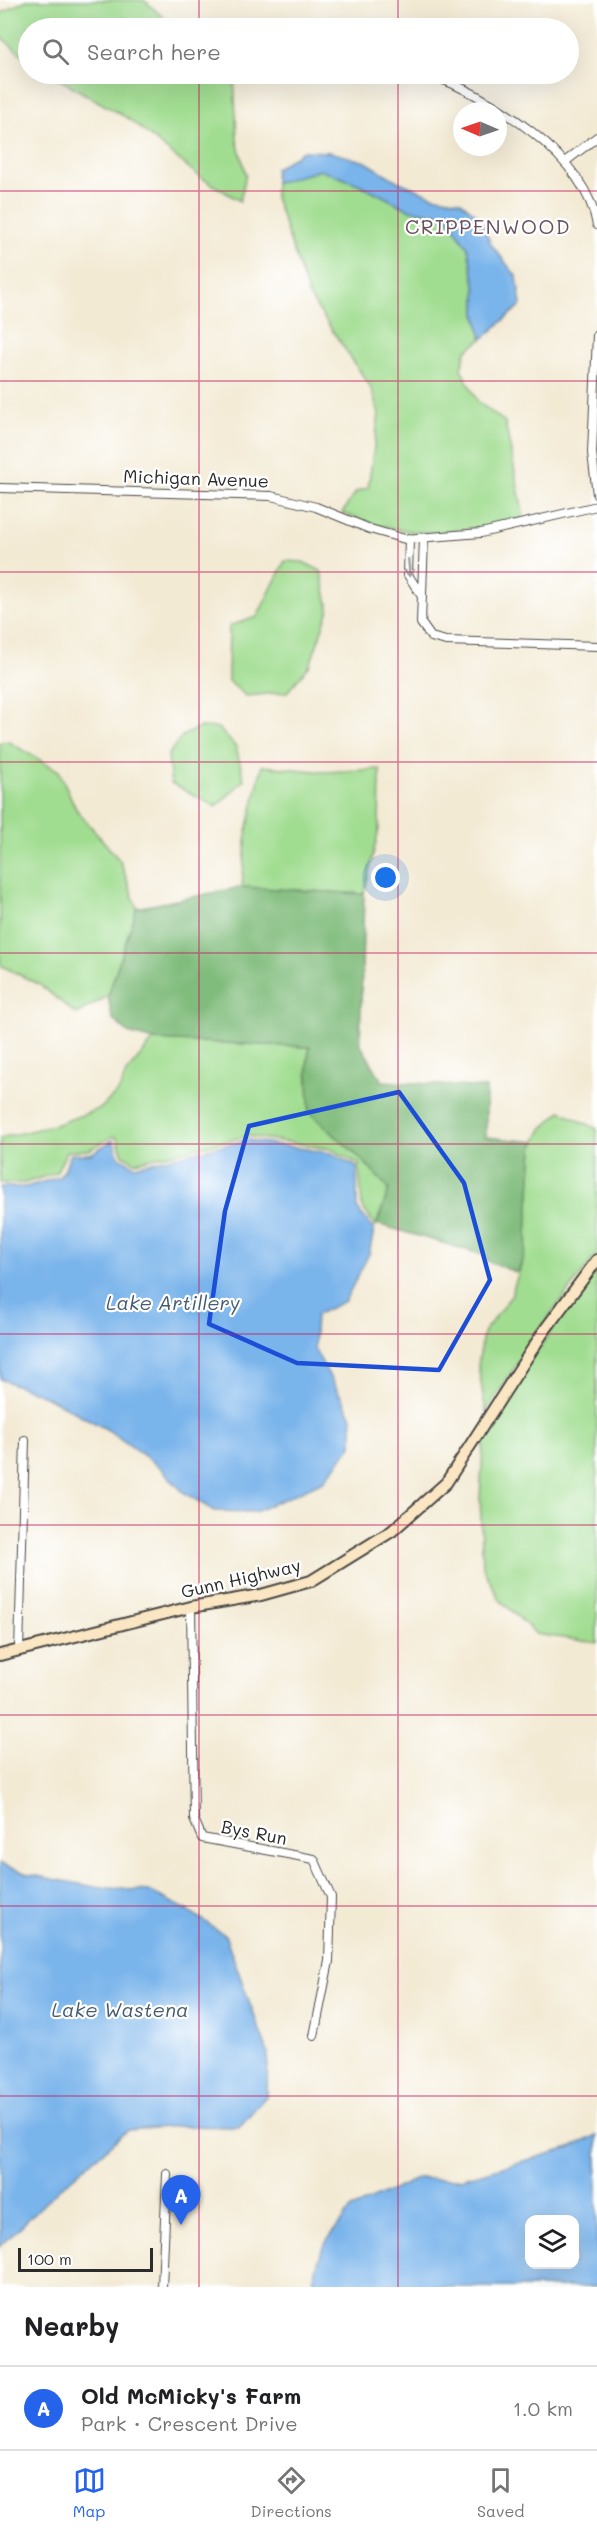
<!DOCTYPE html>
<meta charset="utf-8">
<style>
:root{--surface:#fff;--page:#f2f2f2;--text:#202124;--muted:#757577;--line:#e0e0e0;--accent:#2563eb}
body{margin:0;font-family:Mali,sans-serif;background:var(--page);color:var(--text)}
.controls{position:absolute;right:18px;bottom:18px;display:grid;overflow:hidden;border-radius:12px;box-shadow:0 6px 24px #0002}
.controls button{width:54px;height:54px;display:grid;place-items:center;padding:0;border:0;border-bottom:2px solid var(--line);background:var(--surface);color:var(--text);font:30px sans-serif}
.compass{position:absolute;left:453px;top:102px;width:54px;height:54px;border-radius:50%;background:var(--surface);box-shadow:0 6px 24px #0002;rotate:272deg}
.scale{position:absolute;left:18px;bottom:15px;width:135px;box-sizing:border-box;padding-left:6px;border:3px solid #2b2b2b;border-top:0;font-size:16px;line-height:21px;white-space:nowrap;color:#2b2b2b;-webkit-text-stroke:4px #fff;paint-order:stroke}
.you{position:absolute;left:386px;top:878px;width:21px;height:21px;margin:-15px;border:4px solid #fff;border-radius:50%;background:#1a73e8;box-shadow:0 0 0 9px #1a73e833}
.badge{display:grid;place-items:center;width:39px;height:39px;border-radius:50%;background:var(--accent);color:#fff;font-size:20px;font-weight:700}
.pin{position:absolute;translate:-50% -50px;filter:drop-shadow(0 2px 3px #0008)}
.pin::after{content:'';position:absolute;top:32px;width:21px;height:18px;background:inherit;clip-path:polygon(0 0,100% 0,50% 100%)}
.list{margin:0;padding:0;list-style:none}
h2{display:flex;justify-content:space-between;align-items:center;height:78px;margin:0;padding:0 24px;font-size:26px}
h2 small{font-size:20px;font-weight:400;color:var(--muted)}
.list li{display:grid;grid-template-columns:39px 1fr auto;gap:18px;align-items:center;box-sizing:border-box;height:84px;padding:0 24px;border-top:2px solid var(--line)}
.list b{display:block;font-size:22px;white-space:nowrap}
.list p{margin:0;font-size:20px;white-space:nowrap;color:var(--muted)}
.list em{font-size:20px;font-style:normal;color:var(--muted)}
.icon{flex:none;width:33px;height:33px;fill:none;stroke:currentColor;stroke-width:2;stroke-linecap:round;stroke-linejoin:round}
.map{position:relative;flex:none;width:597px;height:2287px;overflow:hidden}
.search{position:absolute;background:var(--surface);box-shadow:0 6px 24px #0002;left:18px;right:18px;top:18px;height:66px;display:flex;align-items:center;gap:15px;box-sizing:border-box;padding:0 21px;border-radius:33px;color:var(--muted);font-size:22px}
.sheet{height:162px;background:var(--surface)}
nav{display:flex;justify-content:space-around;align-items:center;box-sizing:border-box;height:84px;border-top:2px solid var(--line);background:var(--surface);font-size:16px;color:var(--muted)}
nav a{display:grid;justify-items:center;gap:3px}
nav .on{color:var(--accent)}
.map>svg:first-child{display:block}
</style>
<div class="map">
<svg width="597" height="2287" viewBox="0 0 597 2287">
<rect width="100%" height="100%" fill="#fff"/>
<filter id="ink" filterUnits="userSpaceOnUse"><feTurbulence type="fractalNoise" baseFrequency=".0167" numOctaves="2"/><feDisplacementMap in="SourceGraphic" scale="12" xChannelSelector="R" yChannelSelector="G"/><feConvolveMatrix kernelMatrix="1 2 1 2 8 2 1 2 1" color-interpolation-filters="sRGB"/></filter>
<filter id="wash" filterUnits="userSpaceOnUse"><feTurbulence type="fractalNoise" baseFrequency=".008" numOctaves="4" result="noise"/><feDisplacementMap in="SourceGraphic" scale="24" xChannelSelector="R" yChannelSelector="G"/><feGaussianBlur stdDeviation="1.35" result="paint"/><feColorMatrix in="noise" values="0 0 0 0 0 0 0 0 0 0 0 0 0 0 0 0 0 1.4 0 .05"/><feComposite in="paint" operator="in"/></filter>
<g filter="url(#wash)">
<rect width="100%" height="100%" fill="#f3ead4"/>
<!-- green -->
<path fill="#a1dd91" stroke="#66845e" stroke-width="1.5" d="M 26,0 L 144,0 L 175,28 L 28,28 L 28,60 L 0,36 L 0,14 Z
M 50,74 L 234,74 L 237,141 L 246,174 L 240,201 L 200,177 L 129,119 Z
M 321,170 L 361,185 L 410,210 L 446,215 L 468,248 L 476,290 L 476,314 L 482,339 L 466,351 L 461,369 L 478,402 L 505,422 L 524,518 C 455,535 410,541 342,513 L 356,492 L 368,488 L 379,414 L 370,386 L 309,296 L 275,197 L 275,183 Z
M 285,561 L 303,562 L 321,571 L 329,609 L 310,665 L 287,692 L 246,696 L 228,681 L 229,626 L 257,617 Z
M 200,727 L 218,728 L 236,747 L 244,780 L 216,807 L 171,783 L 168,755 L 182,736 Z
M 0,742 L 9,742 L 59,771 L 76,809 L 120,861 L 137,908 L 108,996 L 76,1014 L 40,985 L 0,965 Z
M 262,766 L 325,772 L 380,769 L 379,829 L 364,894 L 242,887 L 247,831 Z
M 154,1040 L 310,1047 C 304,1066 310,1091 309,1112 L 362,1160 L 389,1189 L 376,1226 L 362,1207 L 359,1164 L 331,1149 L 248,1136 L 135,1162 L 123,1155 L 117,1138 L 113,1136 L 89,1150 L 67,1151 L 56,1173 L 25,1183 L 0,1183 L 0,1138 L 55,1125 L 101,1108 L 120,1089 L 126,1073 Z
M 561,1111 L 597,1129 L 597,1254 L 540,1328 L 486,1412 L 478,1366 L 483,1333 L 511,1296 L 526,1250 L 533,1147 L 542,1129 Z
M 597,1271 L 597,1643 L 536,1634 L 500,1600 L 483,1567 L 480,1497 L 484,1432 L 549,1333 Z"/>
<!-- forest -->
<path fill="#80bc7b" stroke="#567453" stroke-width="1.5" d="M 242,887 L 363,894 L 364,892 L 360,1044 L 382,1081 L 486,1088 L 486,1137 L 535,1142 L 533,1147 L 526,1250 L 518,1273 L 487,1261 L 487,1256 L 377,1224 L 389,1189 L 362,1160 L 309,1112 C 310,1091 305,1067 310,1047 L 154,1040 L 128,1033 L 112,1018 L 108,996 L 137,908 Z"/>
<!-- water -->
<path fill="#79b4eb" stroke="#52708b" stroke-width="1.5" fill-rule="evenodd" d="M 303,151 L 330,152 L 366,162 L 397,181 L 433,196 L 460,201 L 478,216 L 491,244 L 517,277 L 521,305 L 482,339 L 476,314 L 476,290 L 468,248 L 446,215 L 410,210 L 361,185 L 321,170 L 275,183 L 275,169 Z
M 113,1140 L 119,1157 L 135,1166 L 247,1140 L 331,1153 L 357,1167 L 357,1208 L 374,1230 L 369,1254 L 345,1301 L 316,1315 L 314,1348 L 352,1417 L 352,1445 L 324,1481 L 255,1512 L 214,1511 L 183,1492 L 161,1468 L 108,1430 L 45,1396 L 0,1379 L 0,1187 L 26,1187 L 59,1177 L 63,1172 L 71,1154 L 91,1154 Z
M 0,1864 L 32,1875 L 95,1887 L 149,1891 L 189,1911 L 225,1935 L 268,2053 L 267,2095 L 239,2127 L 180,2126 L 128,2130 L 60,2188 L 0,2247 Z
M 597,2135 L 597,2287 L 311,2287 L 323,2246 L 351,2209 L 419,2178 L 460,2179 L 570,2148 ZM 530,2220 L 574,2220 L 574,2264 L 530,2264 Z"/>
</g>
<g filter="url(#ink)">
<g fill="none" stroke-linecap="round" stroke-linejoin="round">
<!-- minor casing -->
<g stroke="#494844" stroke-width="10">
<path id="minor" d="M 430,74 C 491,98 585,154 597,225
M 566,161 L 597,137
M 597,335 L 592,453 L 597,495
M 0,488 L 271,496 L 316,507 L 370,529 L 405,539 L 481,533 L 597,506
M 409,538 L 408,575 L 421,595
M 424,538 L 421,623 L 431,637 L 446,641 L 597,646
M 191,1607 L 194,1819 L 202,1838 L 314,1859 L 331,1897 L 329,1961 L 314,2036
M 19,1651 L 25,1440
M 162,2287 L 167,2174"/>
</g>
<!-- secondary casing -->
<g stroke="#494844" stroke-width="14">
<path id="secondary" d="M 0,1655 L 191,1607 L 261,1595 L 311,1581 L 392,1531 L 446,1483 L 544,1331 L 597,1260"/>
</g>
<!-- minor -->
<use href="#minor" stroke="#fff" stroke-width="8"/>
<!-- secondary -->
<use href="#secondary" stroke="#fbe6c3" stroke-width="10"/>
</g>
<!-- one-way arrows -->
<defs><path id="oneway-shaft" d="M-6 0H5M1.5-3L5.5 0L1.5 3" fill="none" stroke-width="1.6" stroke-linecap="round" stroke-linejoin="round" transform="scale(1.5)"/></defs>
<use stroke="#a0a0a0" href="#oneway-shaft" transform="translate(409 568) rotate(85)"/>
</g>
<!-- marked area -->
<path fill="none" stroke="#1d4ed8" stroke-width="4.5" stroke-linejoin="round" d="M 399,1092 L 464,1183 L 490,1280 L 439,1370 L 297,1363 L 209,1324 L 225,1211 L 249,1126 Z"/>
<!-- grid -->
<path fill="none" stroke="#c2185b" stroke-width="1.5" stroke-opacity="0.55" d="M 199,0 L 199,28M 398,0 L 398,28M 199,74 L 199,2287M 398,74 L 398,2287M 0,191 L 597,191M 0,381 L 597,381M 0,572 L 597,572M 0,762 L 597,762M 0,953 L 597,953M 0,1144 L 597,1144M 0,1334 L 597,1334M 0,1525 L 597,1525M 0,1715 L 597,1715M 0,1906 L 597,1906M 0,2096 L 597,2096"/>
<g text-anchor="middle" stroke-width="4.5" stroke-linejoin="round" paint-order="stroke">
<!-- street labels -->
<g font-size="18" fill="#2b2b2b" stroke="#fff">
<text transform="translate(196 479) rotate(2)" y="6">Michigan Avenue</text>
<text transform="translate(241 1579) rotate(-13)" y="6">Gunn Highway</text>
<text transform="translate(254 1833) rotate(11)" y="6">Bys Run</text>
</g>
<!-- neighbourhood labels -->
<g font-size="20" letter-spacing="1.5" fill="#68505c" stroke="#fff">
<text x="488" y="234">CRIPPENWOOD</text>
</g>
<!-- water labels -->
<g font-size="20" font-style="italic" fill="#465b6e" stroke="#fff">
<text x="173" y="1310">Lake Artillery</text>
<text x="120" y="2017">Lake Wastena</text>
</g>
</g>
</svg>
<div class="controls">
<button><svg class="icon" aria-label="layers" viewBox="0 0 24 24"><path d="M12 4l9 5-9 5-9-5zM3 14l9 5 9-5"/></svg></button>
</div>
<svg class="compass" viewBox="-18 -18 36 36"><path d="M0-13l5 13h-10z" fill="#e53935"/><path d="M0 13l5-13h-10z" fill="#757577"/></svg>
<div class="scale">100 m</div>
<div class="you"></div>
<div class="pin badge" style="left:181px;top:2225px">A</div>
<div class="search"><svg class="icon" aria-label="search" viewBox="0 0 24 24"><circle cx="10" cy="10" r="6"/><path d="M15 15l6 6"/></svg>Search here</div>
</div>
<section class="sheet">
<h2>Nearby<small></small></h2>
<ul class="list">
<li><span class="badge">A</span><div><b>Old McMicky's Farm</b><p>Park · Crescent Drive</p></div><em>1.0 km</em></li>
</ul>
</section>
<nav>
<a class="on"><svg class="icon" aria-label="map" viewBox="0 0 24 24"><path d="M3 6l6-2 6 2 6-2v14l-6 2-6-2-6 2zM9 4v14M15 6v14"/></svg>Map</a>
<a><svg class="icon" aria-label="directions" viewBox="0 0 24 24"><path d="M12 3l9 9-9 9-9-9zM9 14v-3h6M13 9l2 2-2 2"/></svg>Directions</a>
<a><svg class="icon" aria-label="saved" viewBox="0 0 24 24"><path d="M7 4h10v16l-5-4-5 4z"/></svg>Saved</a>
</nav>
